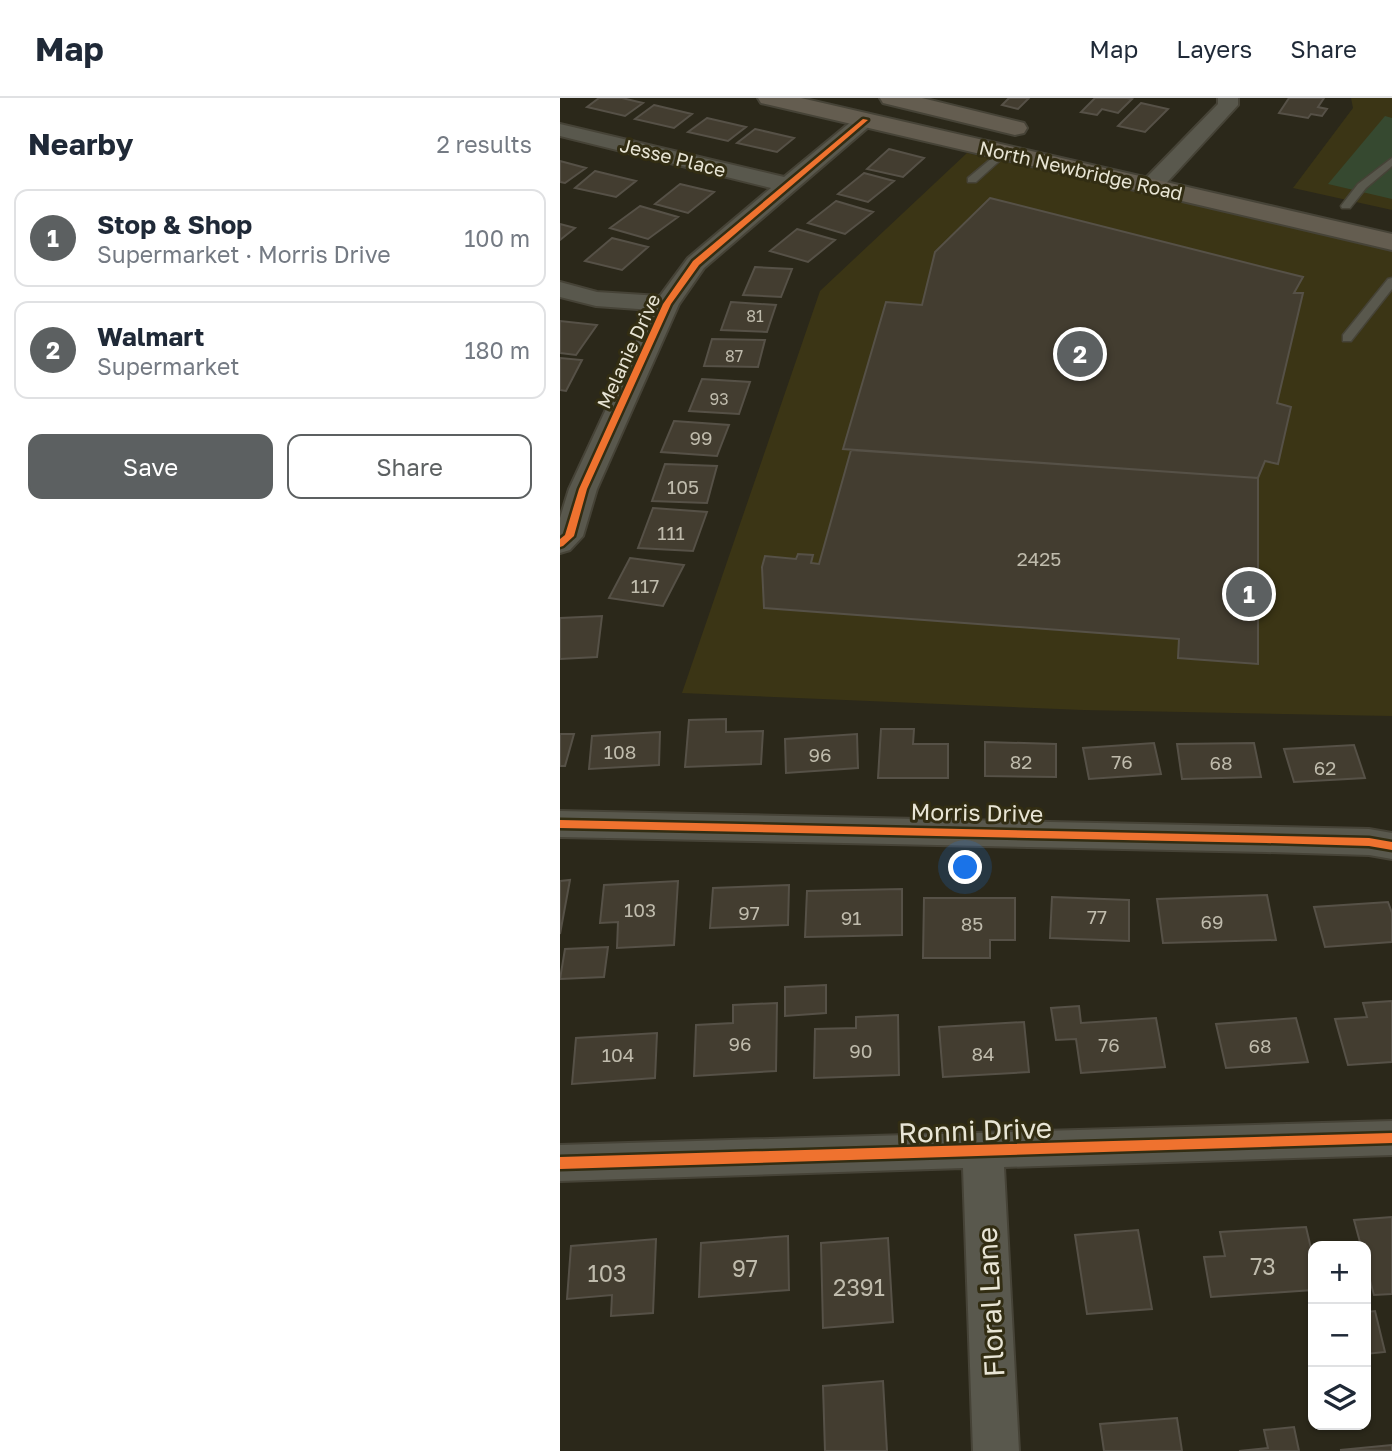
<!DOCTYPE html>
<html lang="en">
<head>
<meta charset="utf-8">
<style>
	:root { --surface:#fff; --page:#f6f6f7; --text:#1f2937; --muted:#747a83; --line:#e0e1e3; --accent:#5c6061 }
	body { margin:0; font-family:"Golos Text",sans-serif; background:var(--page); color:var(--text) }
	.controls { position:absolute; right:21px; bottom:21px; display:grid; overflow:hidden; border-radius:14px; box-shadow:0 2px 5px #0004 }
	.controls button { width:63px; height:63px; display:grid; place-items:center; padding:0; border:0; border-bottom:2px solid var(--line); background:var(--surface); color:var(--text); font:35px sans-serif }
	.you { position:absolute; left:406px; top:770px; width:24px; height:24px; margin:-18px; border:5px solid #fff; border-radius:50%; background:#1a73e8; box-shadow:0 0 0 10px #1a73e833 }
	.badge { display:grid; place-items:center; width:46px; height:46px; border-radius:50%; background:var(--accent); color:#fff; font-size:23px; font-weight:700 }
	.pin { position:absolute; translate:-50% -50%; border:4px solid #fff; box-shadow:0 2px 7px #0006 }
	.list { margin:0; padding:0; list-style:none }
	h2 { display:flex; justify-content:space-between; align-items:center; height:91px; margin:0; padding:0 28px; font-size:30px }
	h2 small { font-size:23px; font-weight:400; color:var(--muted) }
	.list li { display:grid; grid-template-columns:46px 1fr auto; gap:21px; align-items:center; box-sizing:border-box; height:98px; margin:0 14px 14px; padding:0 14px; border:2px solid var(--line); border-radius:14px }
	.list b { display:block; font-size:26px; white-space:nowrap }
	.list p { margin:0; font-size:23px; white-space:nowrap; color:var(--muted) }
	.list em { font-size:23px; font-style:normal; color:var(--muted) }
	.actions { display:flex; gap:14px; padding:21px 28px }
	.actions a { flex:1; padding:16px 0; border:2px solid var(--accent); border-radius:14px; text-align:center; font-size:24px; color:var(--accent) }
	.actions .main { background:var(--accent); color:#fff }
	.icon { flex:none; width:38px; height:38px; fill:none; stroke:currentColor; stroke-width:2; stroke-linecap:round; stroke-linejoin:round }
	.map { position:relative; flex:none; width:832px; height:1353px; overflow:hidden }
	header { display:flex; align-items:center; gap:42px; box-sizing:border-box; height:98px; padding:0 35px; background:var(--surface); border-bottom:2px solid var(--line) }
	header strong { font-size:33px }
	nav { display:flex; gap:38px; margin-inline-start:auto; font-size:24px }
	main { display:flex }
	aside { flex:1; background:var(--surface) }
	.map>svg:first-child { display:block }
	.built { fill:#3b3515 }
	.green { fill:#364930 }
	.building { fill:#433d30; stroke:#565147; stroke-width:2 }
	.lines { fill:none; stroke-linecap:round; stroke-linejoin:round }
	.lane-casing { stroke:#464337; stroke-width:3 }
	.street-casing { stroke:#464337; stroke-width:4 }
	.primary-casing { stroke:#464337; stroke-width:4 }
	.lane { fill:#59584d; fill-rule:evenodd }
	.street { fill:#59584d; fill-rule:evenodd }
	.primary { fill:#645d50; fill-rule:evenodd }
	.cycleway-casing { stroke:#322d13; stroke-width:5 }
	.cycleway { fill:#ef722f; fill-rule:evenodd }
	.labels { text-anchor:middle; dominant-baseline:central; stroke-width:6; stroke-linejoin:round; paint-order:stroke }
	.far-number-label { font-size:16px; fill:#bfbbac }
	.far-street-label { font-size:19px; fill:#e8e5d5; stroke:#322d13 }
	.number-label { font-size:19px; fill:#bfbbac }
	.street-label { font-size:23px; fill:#e8e5d5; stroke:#322d13 }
	.near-number-label { font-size:23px; fill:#bfbbac }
	.near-street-label { font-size:28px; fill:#e8e5d5; stroke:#322d13 }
</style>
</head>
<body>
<header>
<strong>Map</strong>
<nav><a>Map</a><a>Layers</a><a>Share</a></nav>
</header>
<main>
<aside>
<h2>Nearby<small>2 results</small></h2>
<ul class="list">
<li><span class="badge">1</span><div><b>Stop &amp; Shop</b><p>Supermarket · Morris Drive</p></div><em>100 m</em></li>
<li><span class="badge">2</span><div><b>Walmart</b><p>Supermarket</p></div><em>180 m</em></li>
</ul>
<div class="actions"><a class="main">Save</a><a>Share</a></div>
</aside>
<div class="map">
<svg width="832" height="1353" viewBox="0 0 832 1353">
	<rect width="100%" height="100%" fill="#2b281a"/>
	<path class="built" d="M 791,0 L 832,0 L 832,112 L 733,90 L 793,10 Z
		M 407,55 L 832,152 L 832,618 L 523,612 L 122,595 L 260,193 Z"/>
	<path class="green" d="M 825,18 L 832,20 L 832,101 L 768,86 Z"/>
	<path class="building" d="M 39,0 L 62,0 L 83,5 L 65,18 L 27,9 Z
		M 449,0 L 469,0 L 458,11 L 442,7 Z
		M 535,0 L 567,0 L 572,1 L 558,15 L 542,11 L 537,17 L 521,14 Z
		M 729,0 L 764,0 L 758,9 L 767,11 L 762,18 L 751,16 L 748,20 L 719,15 Z
		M 581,5 L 608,11 L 585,34 L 558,28 Z
		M 94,7 L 132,16 L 114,30 L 75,21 Z
		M 147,20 L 186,29 L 168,43 L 128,34 Z
		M 195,31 L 234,40 L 217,54 L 177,45 Z
		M 329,51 L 364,60 L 343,79 L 307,71 Z
		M 0,63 L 26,70 L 5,85 L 0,84 Z
		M 35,73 L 76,83 L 56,99 L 15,90 Z
		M 304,75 L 334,83 L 308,104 L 278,96 Z
		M 120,86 L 154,94 L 128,115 L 95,106 Z
		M 430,100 L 743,179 L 734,195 L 743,195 L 717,305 L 731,309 L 718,366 L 705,363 L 698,380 L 283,351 L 326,204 L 362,207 L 375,154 Z
		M 276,103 L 313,114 L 285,136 L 248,125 Z
		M 80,108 L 118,119 L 88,141 L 50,130 Z
		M 0,126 L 15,130 L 0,142 Z
		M 237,131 L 275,142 L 248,164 L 210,153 Z
		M 52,140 L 88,149 L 62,172 L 25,163 Z
		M 195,169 L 232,171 L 221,199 L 183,197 Z
		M 171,204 L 216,207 L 207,234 L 161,232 Z
		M 0,223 L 37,227 L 16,257 L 0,255 Z
		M 152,241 L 205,242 L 198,269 L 144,268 Z
		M 0,260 L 22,262 L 6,293 L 0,292 Z
		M 142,281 L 190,284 L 179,316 L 129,313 Z
		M 114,323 L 169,327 L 157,358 L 101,354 Z
		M 291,352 L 698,380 L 698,566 L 618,560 L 619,541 L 204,510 L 202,469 L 205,458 L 236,461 L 238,456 L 253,457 L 251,465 L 259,466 Z
		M 105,366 L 157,368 L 147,405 L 92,403 Z
		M 93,410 L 147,414 L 133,453 L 78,450 Z
		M 70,460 L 124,467 L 103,508 L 49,500 Z
		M 42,518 L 37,559 L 0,561 L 0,520 Z
		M 166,621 L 166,634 L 203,633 L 201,666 L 125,669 L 129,622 Z
		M 321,631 L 354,631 L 353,646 L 388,646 L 388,680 L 318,680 Z
		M 100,634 L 99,667 L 29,671 L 32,638 Z
		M 0,636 L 14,636 L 5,668 L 0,668 Z
		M 297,636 L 298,670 L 226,675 L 225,641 Z
		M 425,644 L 496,646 L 496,679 L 425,678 Z
		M 594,645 L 601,676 L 529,681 L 523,650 Z
		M 694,645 L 701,679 L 622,681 L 617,646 Z
		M 794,647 L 805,680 L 734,684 L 724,651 Z
		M 10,782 L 0,836 L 0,783 Z
		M 118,783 L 114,847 L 57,850 L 58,824 L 40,825 L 44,787 Z
		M 229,787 L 228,827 L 150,830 L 153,790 Z
		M 342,791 L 342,837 L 245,839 L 247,793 Z
		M 707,797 L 716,842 L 603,845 L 597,801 Z
		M 492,799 L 569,802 L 569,843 L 490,840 Z
		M 364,800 L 455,800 L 455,842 L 430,842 L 430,860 L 363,860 Z
		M 828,804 L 832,815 L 832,844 L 765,849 L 754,809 Z
		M 48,849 L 44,879 L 0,881 L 5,851 Z
		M 266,887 L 266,915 L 225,918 L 225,889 Z
		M 832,903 L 832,964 L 788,967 L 775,921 L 807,919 L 803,905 Z
		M 217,905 L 216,973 L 134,978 L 136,927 L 173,925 L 173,907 Z
		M 519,908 L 521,925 L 596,920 L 605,969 L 521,975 L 516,941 L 496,942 L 491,910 Z
		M 338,917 L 339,977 L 254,980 L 255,931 L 296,930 L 296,919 Z
		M 736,920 L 748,964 L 666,970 L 656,926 Z
		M 464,924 L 469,974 L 383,979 L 379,929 Z
		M 97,935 L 95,980 L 12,986 L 16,940 Z
		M 832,1119 L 832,1196 L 814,1197 L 806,1168 L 806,1148 L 801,1148 L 794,1122 Z
		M 746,1129 L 753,1159 L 753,1192 L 651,1199 L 644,1159 L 665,1158 L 660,1134 Z
		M 578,1132 L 592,1211 L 527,1216 L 515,1137 Z
		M 228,1138 L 229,1192 L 139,1199 L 141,1145 Z
		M 328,1140 L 333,1224 L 263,1230 L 261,1145 Z
		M 96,1141 L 93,1215 L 51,1218 L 52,1197 L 7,1201 L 11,1148 Z
		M 815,1213 L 825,1254 L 806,1256 L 806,1214 Z
		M 323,1283 L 327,1353 L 265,1353 L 263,1288 Z
		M 617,1320 L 622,1353 L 544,1353 L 540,1326 Z
		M 734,1329 L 739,1353 L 679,1353 L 708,1350 L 704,1332 Z
		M 832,1347 L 832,1353 L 780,1352 Z"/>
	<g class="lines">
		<g class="lane-casing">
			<path id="lane" d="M 443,51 L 448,54 L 447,56 L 416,84 L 408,84 L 408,80 Z
				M 832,60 L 832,68 L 806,90 L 790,110 L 782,110 L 781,108 L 798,86 Z
				M 832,180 L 832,191 L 791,243 L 783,243 L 783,237 L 828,181 Z"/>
		</g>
		<g class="street-casing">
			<path id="street" d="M 658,0 L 678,0 L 678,7 L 599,93 L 583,93 L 580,88 L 583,83 L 658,6 Z
				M 305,16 L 312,18 L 316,22 L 312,26 L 144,170 L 119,206 L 37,391 L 23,438 L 10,452 L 0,455 L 0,420 L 9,391 L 92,212 L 36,208 L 0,199 L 0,184 L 37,194 L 100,198 L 128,160 L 211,90 L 0,38 L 0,26 L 224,79 L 298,18 Z
				M 0,713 L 809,731 L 832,735 L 832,761 L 809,757 L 706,754 L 0,739 Z
				M 832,1023 L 832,1057 L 444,1069 L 459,1353 L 413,1353 L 403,1070 L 0,1083 L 0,1047 Z"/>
		</g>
		<g class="primary-casing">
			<path id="primary" d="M 198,0 L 241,0 L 832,136 L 832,152 L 210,7 L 201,5 Z
				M 320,0 L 362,0 L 464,25 L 467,30 L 464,35 L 455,37 L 323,5 Z"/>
		</g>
		<use href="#lane" class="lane"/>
		<use href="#street" class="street"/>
		<use href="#primary" class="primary"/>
		<g class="cycleway-casing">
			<path id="cycleway" d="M 303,21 L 308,22 L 139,167 L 111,206 L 27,391 L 14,438 L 3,448 L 0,449 L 0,441 L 5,437 L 19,391 L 103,206 L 133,163 Z
				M 0,722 L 809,740 L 832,744 L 832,752 L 809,748 L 706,745 L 0,730 Z
				M 832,1035 L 832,1045 L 0,1071 L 0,1059 Z"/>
		</g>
		<use href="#cycleway" class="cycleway"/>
	</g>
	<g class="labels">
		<g class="far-number-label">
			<text x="195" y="218">81</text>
			<text x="174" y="258">87</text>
			<text x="159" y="301">93</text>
		</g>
		<g class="far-street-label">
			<text transform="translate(113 59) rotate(14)">Jesse Place</text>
			<text transform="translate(521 72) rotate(13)">North Newbridge Road</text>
			<text transform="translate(68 253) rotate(-65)">Melanie Drive</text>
		</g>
		<g class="number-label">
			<text x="141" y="339">99</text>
			<text x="123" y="388">105</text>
			<text x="111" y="434">111</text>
			<text x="479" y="460">2425</text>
			<text x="85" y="487">117</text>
			<text x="60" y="653">108</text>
			<text x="260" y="656">96</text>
			<text x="461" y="663">82</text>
			<text x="562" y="663">76</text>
			<text x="661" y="664">68</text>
			<text x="765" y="669">62</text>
			<text x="80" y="811">103</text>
			<text x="189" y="814">97</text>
			<text x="537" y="818">77</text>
			<text x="291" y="819">91</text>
			<text x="652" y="823">69</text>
			<text x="412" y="825">85</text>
			<text x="180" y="945">96</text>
			<text x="549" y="946">76</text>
			<text x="700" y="947">68</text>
			<text x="301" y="952">90</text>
			<text x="423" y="955">84</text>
			<text x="58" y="956">104</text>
		</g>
		<g class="street-label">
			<text transform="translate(417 714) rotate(1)">Morris Drive</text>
		</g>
		<g class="near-number-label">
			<text x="703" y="1168">73</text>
			<text x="185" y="1170">97</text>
			<text x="47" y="1175">103</text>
			<text x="299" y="1189">2391</text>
		</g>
		<g class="near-street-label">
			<text transform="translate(415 1032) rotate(-2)">Ronni Drive</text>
			<text transform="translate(430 1204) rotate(-93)">Floral Lane</text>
		</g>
	</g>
</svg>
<div class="controls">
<button>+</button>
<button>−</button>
<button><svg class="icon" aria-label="layers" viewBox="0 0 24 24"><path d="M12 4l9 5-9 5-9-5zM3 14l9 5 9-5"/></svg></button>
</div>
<div class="you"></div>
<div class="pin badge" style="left:689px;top:496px">1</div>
<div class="pin badge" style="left:520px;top:256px">2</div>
</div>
</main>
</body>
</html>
